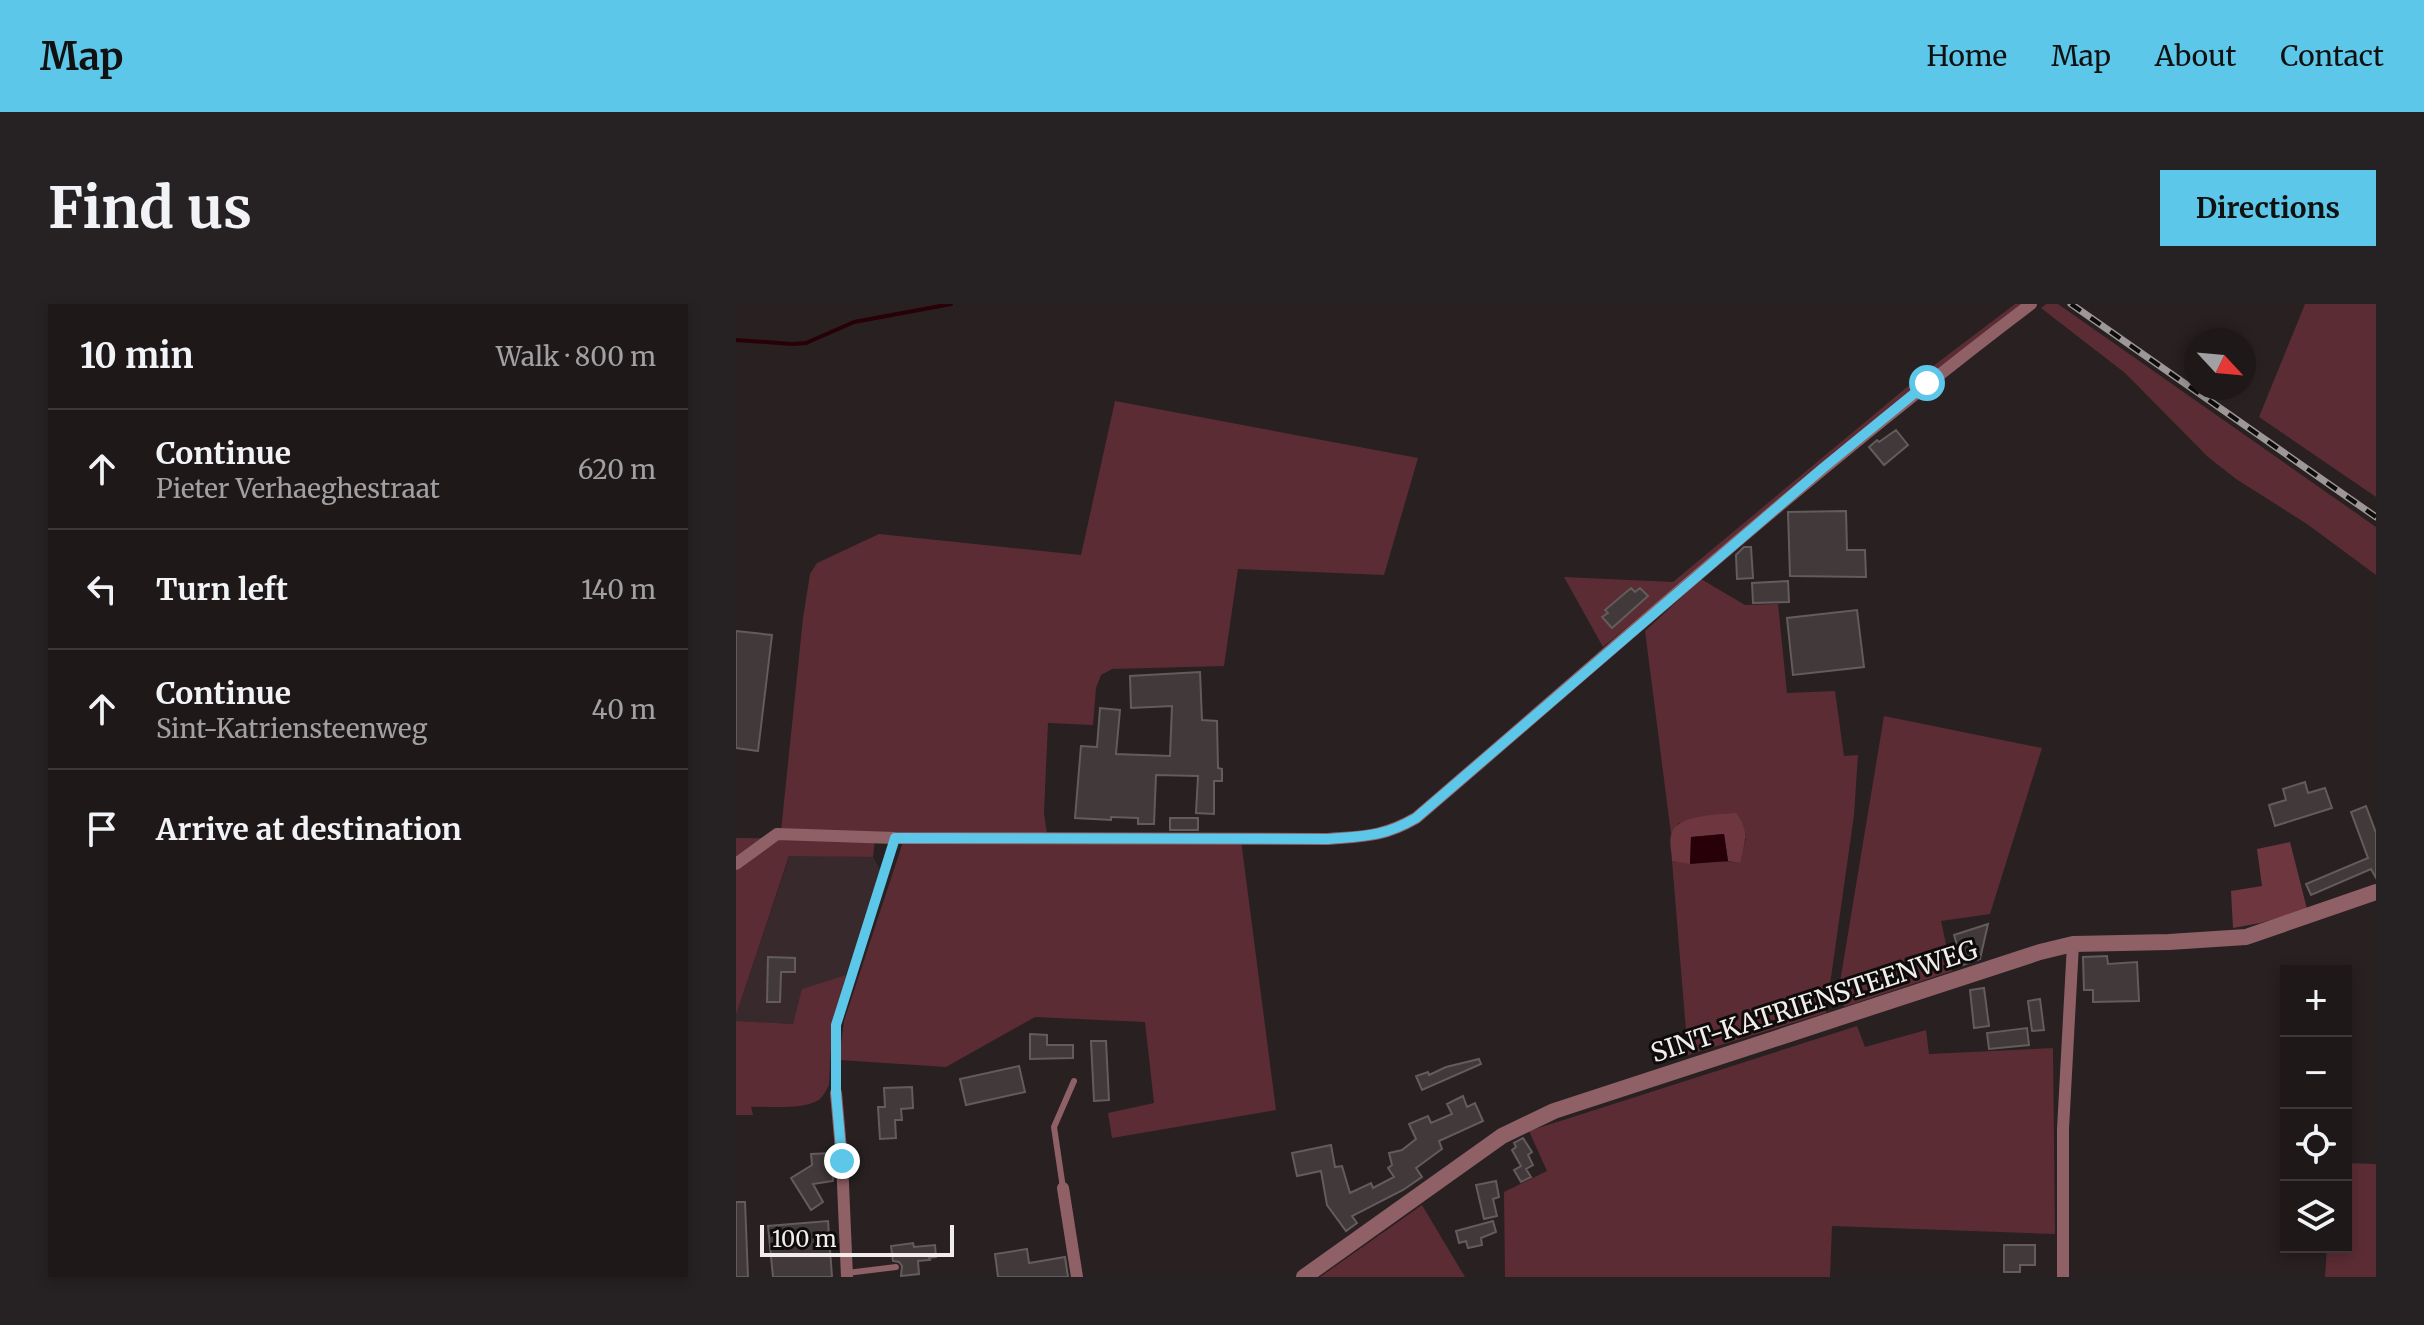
<!DOCTYPE html>
<html lang="en">
<head>
<meta charset="utf-8">
<style>
	:root { --surface:#1e1819; --page:#262122; --text:#f1f3f6; --muted:#a1a0a2; --line:#3c3738; --accent:#5cc7e8 }
	body { margin:0; font-family:Merriweather,serif; background:var(--page); color:var(--text) }
	.controls { position:absolute; right:24px; bottom:24px; display:grid; overflow:hidden; border-radius:0px; box-shadow:0 4px 12px #0003 }
	.controls button { width:72px; height:72px; display:grid; place-items:center; padding:0; border:0; border-bottom:2px solid var(--line); background:var(--surface); color:var(--text); font:40px sans-serif }
	.compass { position:absolute; left:1448px; top:24px; width:72px; height:72px; border-radius:50%; background:var(--surface); box-shadow:0 4px 12px #0003; rotate:116deg }
	.scale { position:absolute; left:24px; bottom:20px; width:194px; box-sizing:border-box; padding-left:8px; border:4px solid #f2eded; border-top:0; font-size:22px; line-height:28px; white-space:nowrap; color:#f2eded; -webkit-text-stroke:6px #0e0b0b; paint-order:stroke }
	.stop { position:absolute; width:24px; height:24px; margin:-18px; border:6px solid #5cc7e8; border-radius:50%; background:#fff }
	.stop.end { background:#5cc7e8; border-color:#fff; box-shadow:0 2px 8px #0008 }
	.list { margin:0; padding:0; list-style:none }
	h2 { display:flex; justify-content:space-between; align-items:center; height:104px; margin:0; padding:0 32px; font-size:34px }
	h2 small { font-size:26px; font-weight:400; color:var(--muted) }
	.list li { display:grid; grid-template-columns:52px 1fr auto; gap:24px; align-items:center; box-sizing:border-box; height:120px; padding:0 32px; border-top:2px solid var(--line) }
	.list b { display:block; font-size:30px; white-space:nowrap }
	.list p { margin:0; font-size:26px; white-space:nowrap; color:var(--muted) }
	.list em { font-size:26px; font-style:normal; color:var(--muted) }
	.icon { flex:none; width:44px; height:44px; fill:none; stroke:currentColor; stroke-width:2; stroke-linecap:round; stroke-linejoin:round }
	.map { position:relative; flex:none; width:1640px; height:973px; overflow:hidden; border-radius:0px }
	header { display:flex; align-items:center; gap:48px; box-sizing:border-box; height:112px; padding:0 40px; background:var(--accent); color:#111 }
	header strong { font-size:38px }
	nav { display:flex; gap:44px; margin-inline-start:auto; font-size:28px }
	.intro { display:flex; align-items:center; justify-content:space-between; box-sizing:border-box; height:192px; padding:0 48px }
	h1 { margin:0; font-size:56px }
	.button { padding:20px 36px; border-radius:0px; background:var(--accent); color:#111; font-size:28px; font-weight:700 }
	main { display:flex; gap:48px; padding:0 48px }
	aside { flex:1; background:var(--surface); border-radius:0px; box-shadow:0 4px 12px #0003 }
	.map>svg:first-child { display:block }
	.built { fill:#382a2c }
	.green { fill:#5b2c34 }
	.forest { fill:#6e3740 }
	.water { fill:#280007 }
	.lines { fill:none; stroke-linecap:round; stroke-linejoin:round }
	.stream { stroke:#280007; stroke-width:4 }
	.building { fill:#41393a; stroke:#645b5c; stroke-width:2 }
	.path { stroke:#979191; stroke-width:2; stroke-dasharray:2 6; stroke-linecap:butt }
	.service { stroke:#8f6066; stroke-width:6 }
	.minor { stroke:#8f6066; stroke-width:12 }
	.tertiary { stroke:#8f6066; stroke-width:16 }
	.rail-casing { stroke:#9d9797; stroke-width:7 }
	.rail { stroke:#0e0b0b; stroke-width:4; stroke-dasharray:12; stroke-linecap:butt }
	.route { stroke:#5cc7e8; stroke-width:10 }
	.labels { text-anchor:middle; dominant-baseline:central; stroke-width:6; stroke-linejoin:round; paint-order:stroke }
	.street-label { font-size:26px; fill:#f2eded; stroke:#0e0b0b }
</style>
</head>
<body>
<header>
<strong>Map</strong>
<nav><a>Home</a><a>Map</a><a>About</a><a>Contact</a></nav>
</header>
<div class="intro"><h1>Find us</h1><a class="button">Directions</a></div>
<main>
<aside>
<h2>10 min<small>Walk · 800 m</small></h2>
<ul class="list">
<li><svg class="icon" aria-label="ahead" viewBox="0 0 24 24"><path d="M12 20V5M6 11l6-6 6 6"/></svg><div><b>Continue</b><p>Pieter Verhaeghestraat</p></div><em>620 m</em></li>
<li><svg class="icon" aria-label="left" viewBox="0 0 24 24"><path d="M17 20v-9H6M10 6l-5 5 5 5"/></svg><div><b>Turn left</b></div><em>140 m</em></li>
<li><svg class="icon" aria-label="ahead" viewBox="0 0 24 24"><path d="M12 20V5M6 11l6-6 6 6"/></svg><div><b>Continue</b><p>Sint-Katriensteenweg</p></div><em>40 m</em></li>
<li><svg class="icon" aria-label="arrive" viewBox="0 0 24 24"><path d="M6 21V4h12l-3 4 3 4H6"/></svg><div><b>Arrive at destination</b></div></li>
</ul>
</aside>
<div class="map">
<svg width="1640" height="973" viewBox="0 0 1640 973">
	<rect width="100%" height="100%" fill="#282021"/>
	<path class="built" d="M 54,551 L 137,553 L 145,567 L 110,671 L 67,685 L 57,720 L 0,717 L 0,711 Z"/>
	<path class="green" d="M 1279,0 L 1288,0 L 867,343 L 828,273 L 937,278 L 1188,69 Z
		M 1310,0 L 1322,0 L 1640,223 L 1640,271 L 1571,220 L 1500,175 L 1472,153 L 1389,69 L 1305,4 Z
		M 1569,0 L 1640,0 L 1640,193 L 1523,113 Z
		M 379,97 L 682,154 L 648,271 L 502,265 L 488,362 L 376,365 L 365,371 L 360,384 L 357,421 L 312,419 L 308,509 L 311,530 L 45,527 L 67,314 L 74,270 L 81,259 L 143,230 L 345,251 Z
		M 965,275 L 1009,301 L 1042,300 L 1051,389 L 1099,387 L 1108,452 L 1122,451 L 1118,511 L 1090,709 L 952,751 L 936,557 C 959,561 981,555 1003,559 L 1010,535 L 943,519 L 935,530 L 909,327 Z
		M 1148,412 L 1306,444 L 1254,610 L 1205,617 L 1216,667 L 1108,703 L 1102,690 Z
		M 0,534 L 139,535 L 137,553 L 53,552 L 0,711 Z
		M 505,536 L 540,806 L 376,834 L 372,809 L 418,799 L 409,718 L 299,713 L 210,763 L 103,756 L 108,717 L 167,538 Z
		M 110,671 L 96,719 L 93,781 C 90,786 87,794 81,797 C 63,806 35,802 15,803 L 17,811 L 0,811 L 0,717 L 57,720 L 66,685 Z
		M 1121,722 L 1129,743 L 1190,726 L 1193,750 L 1317,744 L 1319,930 L 1096,922 L 1094,973 L 769,973 L 768,888 L 811,867 L 793,827 Z
		M 1610,859 L 1640,860 L 1640,973 L 1589,973 L 1591,943 L 1610,943 Z
		M 686,901 L 729,973 L 584,973 Z"/>
	<path class="forest" d="M 1000,509 C 1014,528 1009,537 1004,559 L 992,557 L 988,530 L 955,533 L 954,560 L 936,557 C 936,550 933,538 935,531 C 940,510 982,511 1000,509 Z
		M 1554,538 L 1571,605 L 1524,619 L 1497,624 L 1495,587 L 1526,582 L 1521,545 Z"/>
	<path class="water" d="M 988,530 L 992,557 L 954,560 L 955,533 Z"/>
	<g class="lines">
		<path class="stream" d="M 0,36 L 56,40 L 70,39 L 118,18 L 215,0"/>
	</g>
	<path class="building" d="M 1160,126 L 1172,141 L 1148,161 L 1133,143 L 1141,136 L 1143,138 Z
		M 1110,207 L 1111,246 L 1129,246 L 1130,273 L 1054,272 L 1052,208 Z
		M 1008,243 L 1015,243 L 1017,274 L 1001,275 L 1000,251 Z
		M 1052,277 L 1053,298 L 1017,299 L 1016,279 Z
		M 895,284 L 899,288 L 904,284 L 912,292 L 876,324 L 866,313 L 872,309 L 869,306 Z
		M 1121,306 L 1128,363 L 1057,371 L 1051,314 Z
		M 0,327 L 36,331 L 22,447 L 0,444 Z
		M 464,368 L 466,416 L 481,417 L 482,464 L 486,465 L 486,477 L 478,477 L 478,510 L 460,509 L 462,472 L 420,471 L 418,520 L 402,520 L 402,514 L 375,513 L 375,516 L 339,514 L 345,442 L 361,443 L 364,404 L 384,406 L 380,450 L 434,452 L 436,402 L 395,404 L 394,372 Z
		M 1569,478 L 1572,489 L 1589,484 L 1596,504 L 1539,522 L 1533,501 L 1550,496 L 1547,485 Z
		M 1630,502 L 1640,529 L 1640,574 L 1635,565 L 1575,591 L 1570,580 L 1632,554 L 1615,508 Z
		M 434,514 L 462,514 L 462,526 L 434,526 Z
		M 1252,620 L 1244,655 L 1227,661 L 1218,631 Z
		M 1371,652 L 1372,660 L 1401,658 L 1403,697 L 1357,698 L 1357,686 L 1348,686 L 1347,653 Z
		M 32,653 L 59,654 L 59,668 L 45,668 L 44,698 L 31,698 Z
		M 1248,684 L 1253,722 L 1238,724 L 1234,686 Z
		M 1304,695 L 1308,726 L 1296,727 L 1292,697 Z
		M 1291,724 L 1293,741 L 1253,745 L 1251,729 Z
		M 294,730 L 311,731 L 311,741 L 337,741 L 337,754 L 294,755 Z
		M 355,737 L 370,737 L 373,796 L 358,797 Z
		M 743,755 L 745,760 L 686,786 L 680,772 L 692,768 L 693,771 L 710,763 Z
		M 283,762 L 289,788 L 230,801 L 224,775 Z
		M 176,783 L 177,804 L 165,805 L 166,816 L 159,816 L 160,834 L 144,835 L 142,803 L 149,803 L 148,784 Z
		M 727,792 L 731,803 L 739,799 L 747,817 L 703,837 L 706,845 L 680,864 L 686,873 L 667,886 L 616,912 L 621,919 L 610,927 L 591,901 L 585,867 L 561,872 L 556,849 L 595,841 L 599,863 L 606,862 L 614,889 L 635,879 L 637,884 L 658,873 L 652,864 L 656,861 L 653,849 L 666,846 L 680,835 L 673,820 L 692,812 L 695,819 L 716,810 L 711,800 Z
		M 787,834 L 796,848 L 792,851 L 797,861 L 790,865 L 795,873 L 785,878 L 778,866 L 785,862 L 776,846 L 780,843 L 778,839 Z
		M 96,849 L 97,877 L 77,880 L 87,898 L 75,906 L 55,874 L 76,861 L 75,850 Z
		M 760,877 L 763,893 L 757,895 L 761,912 L 748,915 L 740,881 Z
		M 0,898 L 9,898 L 12,973 L 0,973 Z
		M 92,917 L 96,973 L 37,973 L 32,922 Z
		M 757,917 L 760,928 L 745,934 L 746,941 L 732,944 L 730,937 L 723,939 L 720,927 Z
		M 177,939 L 178,943 L 199,941 L 200,953 L 193,954 L 194,956 L 182,957 L 183,970 L 165,972 L 166,962 L 163,958 L 157,957 L 155,942 Z
		M 1268,941 L 1299,941 L 1299,961 L 1284,961 L 1284,968 L 1268,968 Z
		M 291,945 L 293,959 L 329,953 L 332,973 L 262,973 L 259,950 Z"/>
	<g class="lines">
		<path class="path" d="M 100,776 L 100,721 L 155,547"/>
		<path class="service" d="M 327,884 L 318,823 L 338,777
			M 111,969 L 160,963"/>
		<path class="minor" d="M 0,560 L 41,530 L 159,534 L 592,535 C 629,532 647,533 680,514 C 883,340 1082,161 1295,0
			M 100,789 L 106,857 L 111,973
			M 327,884 L 341,973
			M 1327,973 L 1327,825 L 1337,640"/>
		<path class="tertiary" d="M 568,973 L 766,832 L 818,807 L 1304,648 L 1337,640 L 1433,638 L 1510,633 L 1640,588"/>
		<g class="rail-casing">
			<path id="rail" d="M 1335,0 L 1640,213"/>
		</g>
		<use href="#rail" class="rail"/>
	</g>
	<g class="lines">
		<path class="route" d="M 106,857 L 100,789 L 100,721 L 159,534 L 592,535 C 629,532 647,533 680,514 L 1087,164 L 1191,79"/>
	</g>
	<g class="labels">
		<g class="street-label">
			<text transform="translate(1078 697) rotate(-18)">SINT-KATRIENSTEENWEG</text>
		</g>
	</g>
</svg>
<div class="controls">
<button>+</button>
<button>−</button>
<button><svg class="icon" aria-label="locate" viewBox="0 0 24 24"><circle cx="12" cy="12" r="6"/><path d="M12 2v4M12 18v4M2 12h4M18 12h4"/></svg></button>
<button><svg class="icon" aria-label="layers" viewBox="0 0 24 24"><path d="M12 4l9 5-9 5-9-5zM3 14l9 5 9-5"/></svg></button>
</div>
<svg class="compass" viewBox="-18 -18 36 36"><path d="M0-13l5 13h-10z" fill="#e53935"/><path d="M0 13l5-13h-10z" fill="#a1a0a2"/></svg>
<div class="scale">100 m</div>
<div class="stop" style="left:1191px;top:79px"></div>
<div class="stop end" style="left:106px;top:857px"></div>
</div>
</main>
</body>
</html>
